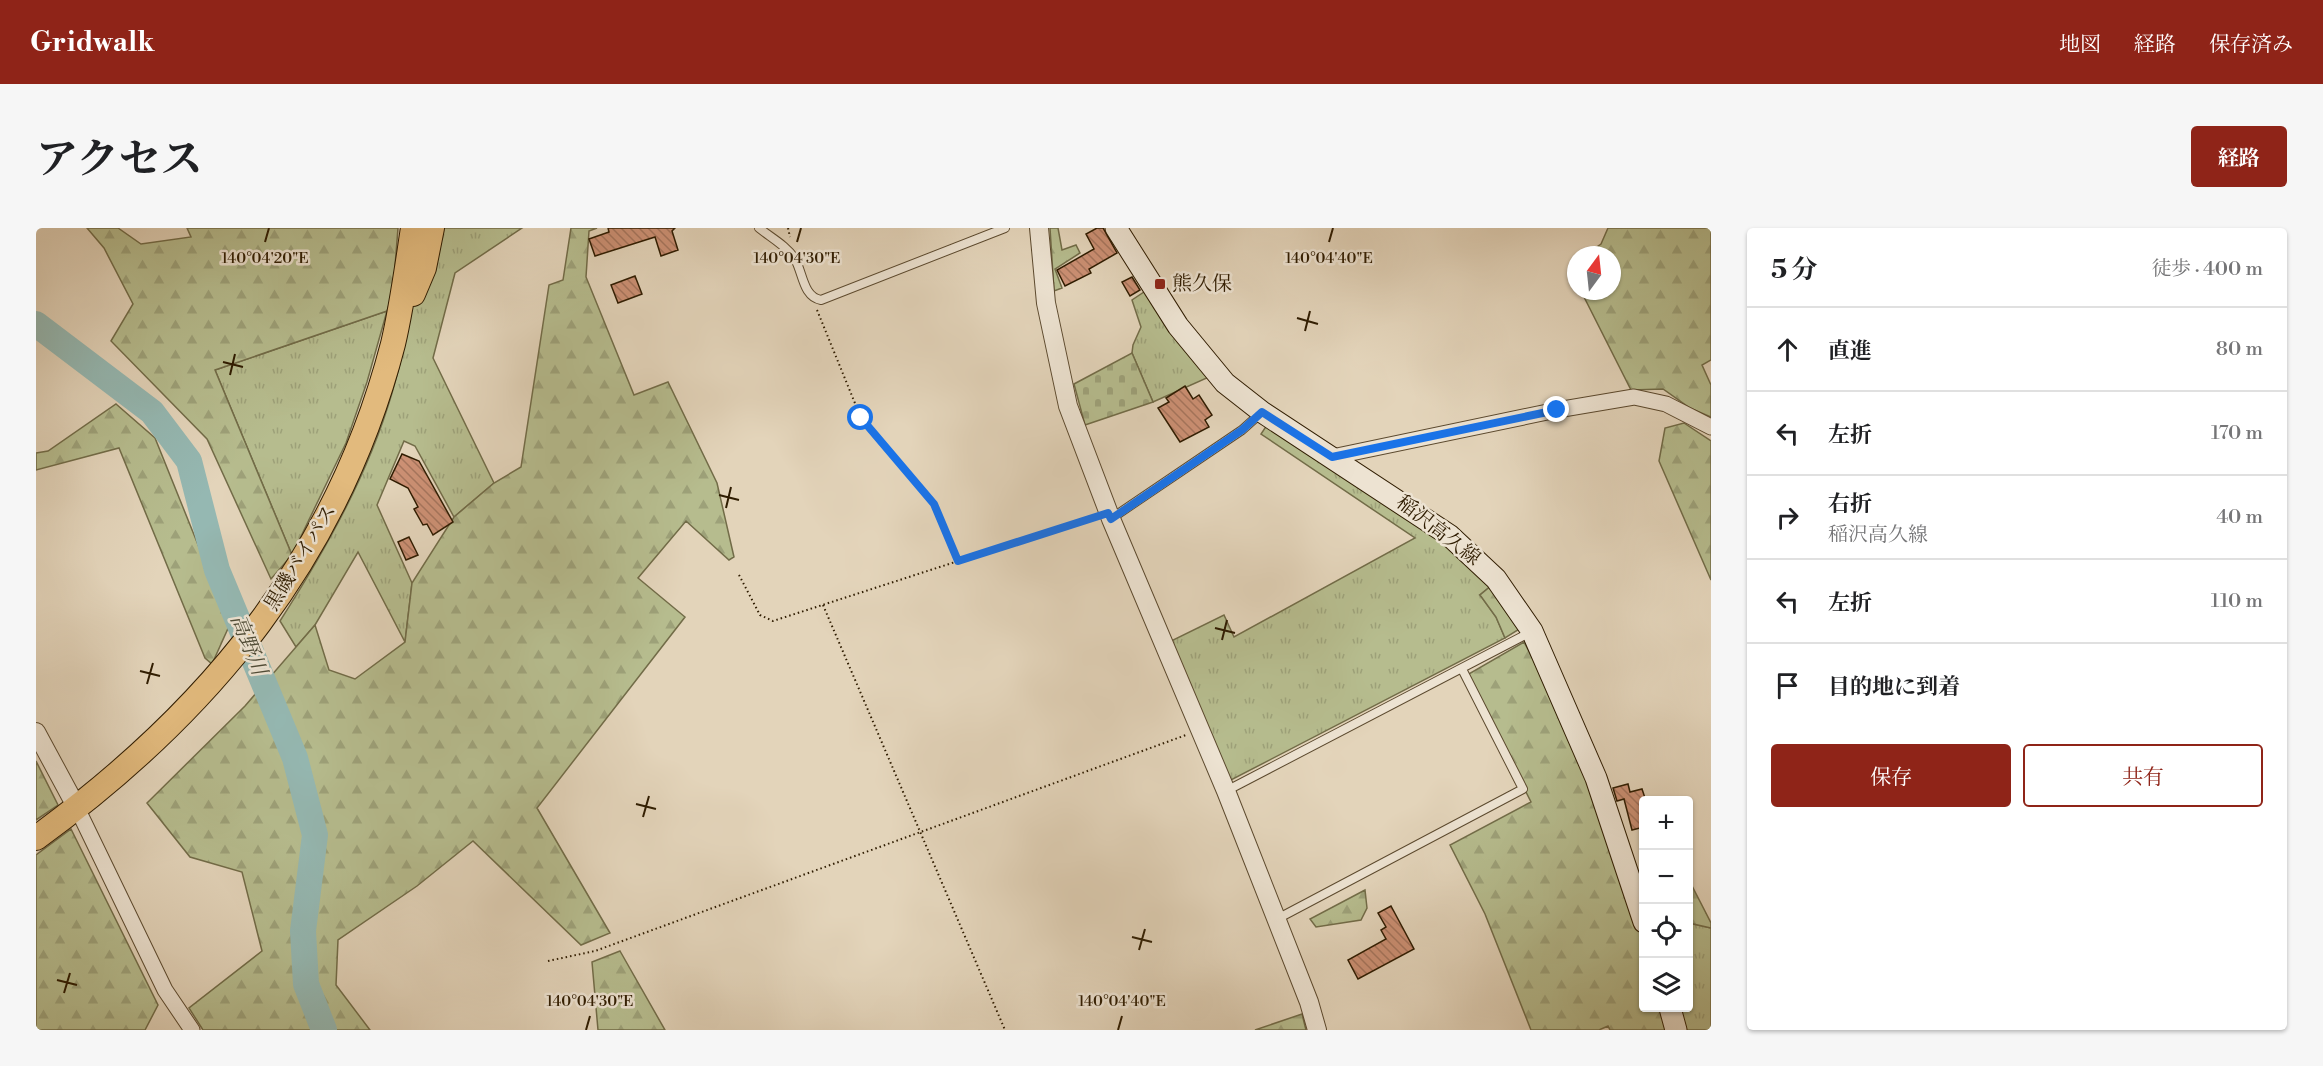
<!DOCTYPE html>
<html lang="ja">
<head>
<meta charset="utf-8">
<style>
	:root { --surface:#fff; --page:#f6f6f6; --text:#202124; --muted:#757577; --line:#e0e0e0; --accent:#8f2418 }
	body { margin:0; font-family:"Libre Bodoni","Noto Serif JP",serif; background:var(--page); color:var(--text) }
	.controls { position:absolute; right:18px; bottom:18px; display:grid; overflow:hidden; border-radius:6px; box-shadow:0 2px 4px #0004 }
	.controls button { width:54px; height:54px; display:grid; place-items:center; padding:0; border:0; border-bottom:2px solid var(--line); background:var(--surface); color:var(--text); font:30px sans-serif }
	.compass { position:absolute; left:1531px; top:18px; width:54px; height:54px; border-radius:50%; background:var(--surface); box-shadow:0 2px 4px #0004; rotate:15deg }
	.stop { position:absolute; width:18px; height:18px; margin:-14px; border:4px solid #1a73e8; border-radius:50%; background:#fff }
	.stop.end { background:#1a73e8; border-color:#fff; box-shadow:0 2px 6px #0008 }
	.list { margin:0; padding:0; list-style:none }
	h2 { display:flex; justify-content:space-between; align-items:center; height:78px; margin:0; padding:0 24px; font-size:26px }
	h2 small { font-size:20px; font-weight:400; color:var(--muted) }
	.list li { display:grid; grid-template-columns:39px 1fr auto; gap:18px; align-items:center; box-sizing:border-box; height:84px; padding:0 24px; border-top:2px solid var(--line) }
	.list b { display:block; font-size:22px; white-space:nowrap }
	.list p { margin:0; font-size:20px; white-space:nowrap; color:var(--muted) }
	.list em { font-size:20px; font-style:normal; color:var(--muted) }
	.actions { display:flex; gap:12px; padding:18px 24px }
	.actions a { flex:1; padding:14px 0; border:2px solid var(--accent); border-radius:6px; text-align:center; font-size:21px; color:var(--accent) }
	.actions .main { background:var(--accent); color:#fff }
	.icon { flex:none; width:33px; height:33px; fill:none; stroke:currentColor; stroke-width:2; stroke-linecap:round; stroke-linejoin:round }
	.map { position:relative; flex:none; width:1675px; height:802px; overflow:hidden; border-radius:6px }
	header { display:flex; align-items:center; gap:36px; box-sizing:border-box; height:84px; padding:0 30px; background:var(--accent); color:#fff }
	header strong { font-size:28px }
	nav { display:flex; gap:33px; margin-inline-start:auto; font-size:21px }
	.intro { display:flex; align-items:center; justify-content:space-between; box-sizing:border-box; height:144px; padding:0 36px }
	h1 { margin:0; font-size:42px }
	.button { padding:15px 27px; border-radius:6px; background:var(--accent); color:#fff; font-size:21px; font-weight:700 }
	main { display:flex; gap:36px; padding:0 36px }
	aside { flex:1; background:var(--surface); border-radius:6px; box-shadow:0 2px 4px #0004 }
	.map>svg:first-child { display:block }
	.grass { fill:url(#grass-tufts); stroke:#726c48; stroke-width:1.5 }
	.forest { fill:url(#forest-firs); stroke:#726c48; stroke-width:1.5 }
	.cemetery { fill:url(#cemetery-stones); stroke:#726c48; stroke-width:1.5 }
	.lines { fill:none; stroke-linecap:round; stroke-linejoin:round }
	.river { stroke:#95b8b2; stroke-width:26 }
	.building { fill:url(#building-back-hatch); stroke:#2f1c01; stroke-width:1.5 }
	.service-casing { stroke:#5c4a2f; stroke-width:10 }
	.minor-casing { stroke:#5c4a2f; stroke-width:17 }
	.tertiary-casing { stroke:#5c4a2f; stroke-width:20 }
	.secondary-casing { stroke:#2f1c01; stroke-width:23 }
	.trunk-casing { stroke:#2f1c01; stroke-width:26 }
	.path { stroke:#2f1c01; stroke-width:2; stroke-dasharray:1.5 3; stroke-linecap:butt }
	.service { stroke:#ede3d2; stroke-width:8 }
	.minor { stroke:#ede3d2; stroke-width:15 }
	.tertiary { stroke:#ede3d2; stroke-width:18 }
	.secondary { stroke:#ede3d2; stroke-width:21 }
	.trunk { stroke:#e2ba7d; stroke-width:24 }
	.route { stroke:#1a73e8; stroke-width:8 }
	.ticks { fill:none; stroke:#2f1c01; stroke-width:2 }
	.poi-dot { fill:#8f2418; stroke:#ede3d2; stroke-width:2 }
	.labels { text-anchor:middle; dominant-baseline:central; stroke-width:5; stroke-linejoin:round; paint-order:stroke }
	.poi-label { font-size:20px; fill:#2f1c01; stroke:#ede3d2; text-anchor:start }
	.street-label { font-size:20px; fill:#2f1c01; stroke:#ede3d2 }
	.water-label { font-size:21px; font-style:italic; fill:#4e4b36; stroke:#ede3d2 }
	.ticks-label { font-size:15px; text-anchor:middle; fill:#2f1c01; stroke:#ede3d2; stroke-width:5; stroke-linejoin:round; paint-order:stroke }
</style>
</head>
<body>
<header>
<strong>Gridwalk</strong>
<nav><a>地図</a><a>経路</a><a>保存済み</a></nav>
</header>
<div class="intro"><h1>アクセス</h1><a class="button">経路</a></div>
<main>
<div class="map">
<svg width="1675" height="802" viewBox="0 0 1675 802">
	<defs>
		<pattern id="grass-tufts" width="24" height="20" patternUnits="userSpaceOnUse" patternTransform="scale(1.5)"><rect width="24" height="20" fill="#b6bc8e"/><path d="M3 7l-1-3M5 7V3M7 7l1-3M15 17l-1-3M17 17v-4M19 17l1-3" fill="none" stroke="#9da179"/></pattern>
		<pattern id="forest-firs" width="22" height="20" patternUnits="userSpaceOnUse" patternTransform="scale(1.5)"><rect width="22" height="20" fill="#b6bc8e"/><path d="M5 1l3.5 6h-7zM16 11l3.5 6h-7z" fill="#9da179"/></pattern>
		<pattern id="cemetery-stones" width="16" height="16" patternUnits="userSpaceOnUse" patternTransform="scale(1.5)"><rect width="16" height="16" fill="#b6bc8e"/><path d="M2 7V4a2 2 0 0 1 4 0v3zM10 15v-3a2 2 0 0 1 4 0v3z" fill="#9da179"/></pattern>
		<pattern id="building-back-hatch" width="6" height="6" patternUnits="userSpaceOnUse" patternTransform="scale(1.5)"><rect width="6" height="6" fill="#cc9074"/><path d="M-1 5l2 2M0 0l6 6M5-1l2 2" fill="none" stroke="#a6755d"/></pattern>
	</defs>
	<rect width="100%" height="100%" fill="#e3d4ba"/>
	<filter id="stains"><feTurbulence type="fractalNoise" baseFrequency=".00333" numOctaves="4"/><feColorMatrix values="0 0 0 0 .2 0 0 0 0 .09 0 0 0 0 .02 0 0 0 .5 -.17"/></filter>
	<radialGradient id="worn" r=".72"><stop offset=".6" stop-color="#630" stop-opacity="0"/><stop offset="1" stop-color="#630" stop-opacity=".3"/></radialGradient>
	<path class="grass" d="M 389,0 L 486,0 L 419,45 L 397,130 L 458,255 L 418,289 L 379,218 L 368,213 L 341,277 L 376,355 L 369,414 L 322,324 L 279,397 L 260,419 L 244,393 C 290,321 332,247 356,165 C 372,111 380,55 389,0 Z
		M 1111,62 L 1173,149 L 1117,174 L 1096,125 L 1097,117 L 1105,99 L 1096,72 Z
		M 351,83 L 331,154 L 310,215 L 256,327 L 179,142 Z
		M 1231,197 L 1398,305 L 1456,357 L 1444,367 L 1460,389 L 1469,410 L 1193,553 L 1135,413 L 1188,387 L 1198,409 L 1379,310 L 1225,206 Z
		M 1653,695 L 1675,700 L 1675,802 L 1647,802 L 1641,780 L 1652,780 Z"/>
	<path class="forest" d="M 51,0 L 82,0 L 105,16 L 155,9 L 151,0 L 362,0 L 357,64 L 351,83 L 179,142 L 256,327 L 235,351 L 171,211 L 75,113 L 97,76 L 68,20 Z
		M 535,0 L 561,0 L 553,3 L 550,49 L 598,167 L 632,154 L 681,255 L 698,329 L 693,332 L 650,293 L 602,350 L 649,389 L 501,580 L 574,705 L 545,717 L 437,613 L 381,658 L 302,712 L 300,757 L 334,802 L 167,802 L 153,780 L 226,723 L 206,644 L 154,629 L 111,575 L 209,478 L 279,397 L 293,442 L 319,451 L 369,414 L 376,355 L 418,289 L 458,255 L 485,239 L 513,57 L 527,52 Z
		M 1014,0 L 1022,0 L 1026,22 L 1040,17 L 1044,25 L 1019,41 L 1026,60 L 1018,63 Z
		M 1572,0 L 1675,0 L 1675,132 L 1666,137 L 1675,157 L 1675,189 L 1654,180 L 1627,161 L 1595,162 L 1545,63 L 1576,63 L 1576,27 L 1549,27 L 1565,16 Z
		M 80,176 L 119,210 L 194,396 L 176,436 L 169,430 L 83,220 L 0,242 L 0,225 L 12,223 Z
		M 1648,195 L 1675,213 L 1675,352 L 1623,233 L 1629,200 Z
		M 1456,357 L 1485,400 L 1469,410 L 1460,389 L 1444,367 Z
		M 1488,414 L 1516,467 L 1549,542 L 1607,714 L 1608,780 L 1629,780 L 1636,802 L 1574,802 L 1572,798 L 1563,802 L 1495,802 L 1449,686 L 1414,617 L 1495,574 L 1431,447 Z
		M 0,533 L 22,577 L 0,592 Z
		M 35,601 L 122,777 L 109,802 L 0,802 L 0,627 Z
		M 1653,652 L 1675,695 L 1675,700 L 1653,695 Z
		M 1329,662 L 1331,680 L 1325,692 L 1280,699 L 1274,691 Z
		M 584,723 L 629,802 L 562,802 L 556,734 Z
		M 1266,786 L 1270,802 L 1219,802 Z"/>
	<path class="cemetery" d="M 1096,125 L 1117,174 L 1049,197 L 1038,156 Z"/>
	<g class="lines">
		<path class="river" d="M 0,96 L 116,184 L 153,233 L 181,342 L 259,530 L 279,607 L 267,703 L 270,756 L 288,802"/>
	</g>
	<path class="building" d="M 572,0 L 639,0 L 636,3 L 642,22 L 625,28 L 619,9 L 559,28 L 553,11 L 573,4 Z
		M 1061,0 L 1067,0 L 1081,25 L 1053,41 L 1055,45 L 1029,58 L 1021,42 L 1058,21 L 1050,6 Z
		M 599,48 L 606,66 L 582,75 L 575,57 Z
		M 1096,49 L 1104,62 L 1094,68 L 1086,54 Z
		M 1149,158 L 1157,171 L 1163,167 L 1176,187 L 1169,192 L 1173,199 L 1144,214 L 1122,180 L 1133,174 L 1130,170 Z
		M 366,226 L 383,233 L 417,294 L 397,307 L 391,296 L 387,297 L 378,281 L 382,279 L 372,260 L 354,251 Z
		M 373,309 L 382,327 L 370,332 L 362,314 Z
		M 1592,556 L 1594,564 L 1606,561 L 1610,573 L 1608,599 L 1596,602 L 1588,571 L 1581,573 L 1577,560 Z
		M 1355,678 L 1378,721 L 1322,751 L 1312,732 L 1350,711 L 1345,702 L 1350,699 L 1342,685 Z"/>
	<g class="lines">
		<g class="service-casing">
			<path id="service" d="M 723,0 C 734,9 751,18 759,31 C 767,45 767,69 785,72 L 969,0
				M 1076,290 L 1206,202 L 1225,185
				M 1190,563 L 1495,404
				M 1241,691 L 1487,561 L 1426,441"/>
		</g>
		<g class="minor-casing">
			<path id="minor" d="M 1296,229 L 1521,182 L 1598,169 L 1630,176 L 1675,199
				M 41,580 L 129,762 L 156,802"/>
		</g>
		<g class="tertiary-casing">
			<path id="tertiary" d="M 1003,0 L 1010,75 L 1032,178 L 1075,291 L 1190,563 L 1273,774 L 1281,802
				M 0,504 L 41,580"/>
		</g>
		<g class="secondary-casing">
			<path id="secondary" d="M 1080,0 L 1142,98 L 1189,155 L 1226,184 L 1413,307 L 1460,351 L 1496,403 L 1560,550 L 1608,694
				M 1634,780 L 1640,802"/>
		</g>
		<g class="trunk-casing">
			<path id="trunk" d="M 377,66 L 388,40 L 396,0
				M 0,610 C 175,483 302,328 357,116 C 366,78 371,39 377,0"/>
		</g>
		<path class="path" d="M 752,0 L 754,9
			M 781,82 L 825,190 L 898,276 L 922,333
			M 703,347 L 724,387 L 737,393 L 1058,289
			M 787,377 L 969,802
			M 512,733 L 559,723 L 1150,507"/>
		<use href="#service" class="service"/>
		<use href="#minor" class="minor"/>
		<use href="#tertiary" class="tertiary"/>
		<use href="#secondary" class="secondary"/>
		<use href="#trunk" class="trunk"/>
	</g>
	<g class="lines">
		<path class="route" d="M 825,190 L 898,276 L 922,333 L 1072,285 L 1075,291 L 1206,202 L 1226,184 L 1296,229 L 1521,182"/>
	</g>
	<path class="ticks" d="M 229,14 L 233,0M 761,14 L 765,0M 1293,14 L 1297,0M 1261,90 L 1282,96M 1269,103 L 1274,83M 187,134 L 207,139M 194,147 L 199,126M 683,267 L 703,272M 690,280 L 695,259M 1179,400 L 1199,405M 1186,412 L 1191,392M 104,443 L 124,448M 111,456 L 117,435M 600,576 L 620,581M 607,589 L 613,568M 1096,709 L 1116,714M 1103,722 L 1109,701M 21,752 L 41,757M 28,765 L 34,745M 550,802 L 554,788M 1082,802 L 1086,788"/>
	<rect class="poi-dot" x="1118" y="50" width="12" height="12" rx="3"/>
	<g class="labels">
		<g class="poi-label">
			<text x="1136" y="56">熊久保</text>
		</g>
		<g class="street-label">
			<text transform="translate(1402 303) rotate(38)">稲沢高久線</text>
			<text transform="translate(265 330) rotate(-59)">黒磯バイパス</text>
		</g>
		<g class="water-label">
			<text transform="translate(212 417) rotate(68)">高野川</text>
		</g>
	</g>
	<g class="ticks-label">
		<text x="229" y="35">140°04'20"E</text>
		<text x="761" y="35">140°04'30"E</text>
		<text x="1293" y="35">140°04'40"E</text>
		<text x="554" y="778">140°04'30"E</text>
		<text x="1086" y="778">140°04'40"E</text>
	</g>
	<rect width="100%" height="100%" filter="url(#stains)"/>
	<rect width="100%" height="100%" fill="url(#worn)"/>
</svg>
<div class="controls">
<button>+</button>
<button>−</button>
<button><svg class="icon" aria-label="locate" viewBox="0 0 24 24"><circle cx="12" cy="12" r="6"/><path d="M12 2v4M12 18v4M2 12h4M18 12h4"/></svg></button>
<button><svg class="icon" aria-label="layers" viewBox="0 0 24 24"><path d="M12 4l9 5-9 5-9-5zM3 14l9 5 9-5"/></svg></button>
</div>
<svg class="compass" viewBox="-18 -18 36 36"><path d="M0-13l5 13h-10z" fill="#e53935"/><path d="M0 13l5-13h-10z" fill="#757577"/></svg>
<div class="stop" style="left:825px;top:190px"></div>
<div class="stop end" style="left:1521px;top:182px"></div>
</div>
<aside>
<h2>5 分<small>徒歩 · 400 m</small></h2>
<ul class="list">
<li><svg class="icon" aria-label="ahead" viewBox="0 0 24 24"><path d="M12 20V5M6 11l6-6 6 6"/></svg><div><b>直進</b></div><em>80 m</em></li>
<li><svg class="icon" aria-label="left" viewBox="0 0 24 24"><path d="M17 20v-9H6M10 6l-5 5 5 5"/></svg><div><b>左折</b></div><em>170 m</em></li>
<li><svg class="icon" aria-label="right" viewBox="0 0 24 24"><path d="M7 20v-9h11M14 6l5 5-5 5"/></svg><div><b>右折</b><p>稲沢高久線</p></div><em>40 m</em></li>
<li><svg class="icon" aria-label="left" viewBox="0 0 24 24"><path d="M17 20v-9H6M10 6l-5 5 5 5"/></svg><div><b>左折</b></div><em>110 m</em></li>
<li><svg class="icon" aria-label="arrive" viewBox="0 0 24 24"><path d="M6 21V4h12l-3 4 3 4H6"/></svg><div><b>目的地に到着</b></div></li>
</ul>
<div class="actions"><a class="main">保存</a><a>共有</a></div>
</aside>
</main>
</body>
</html>
